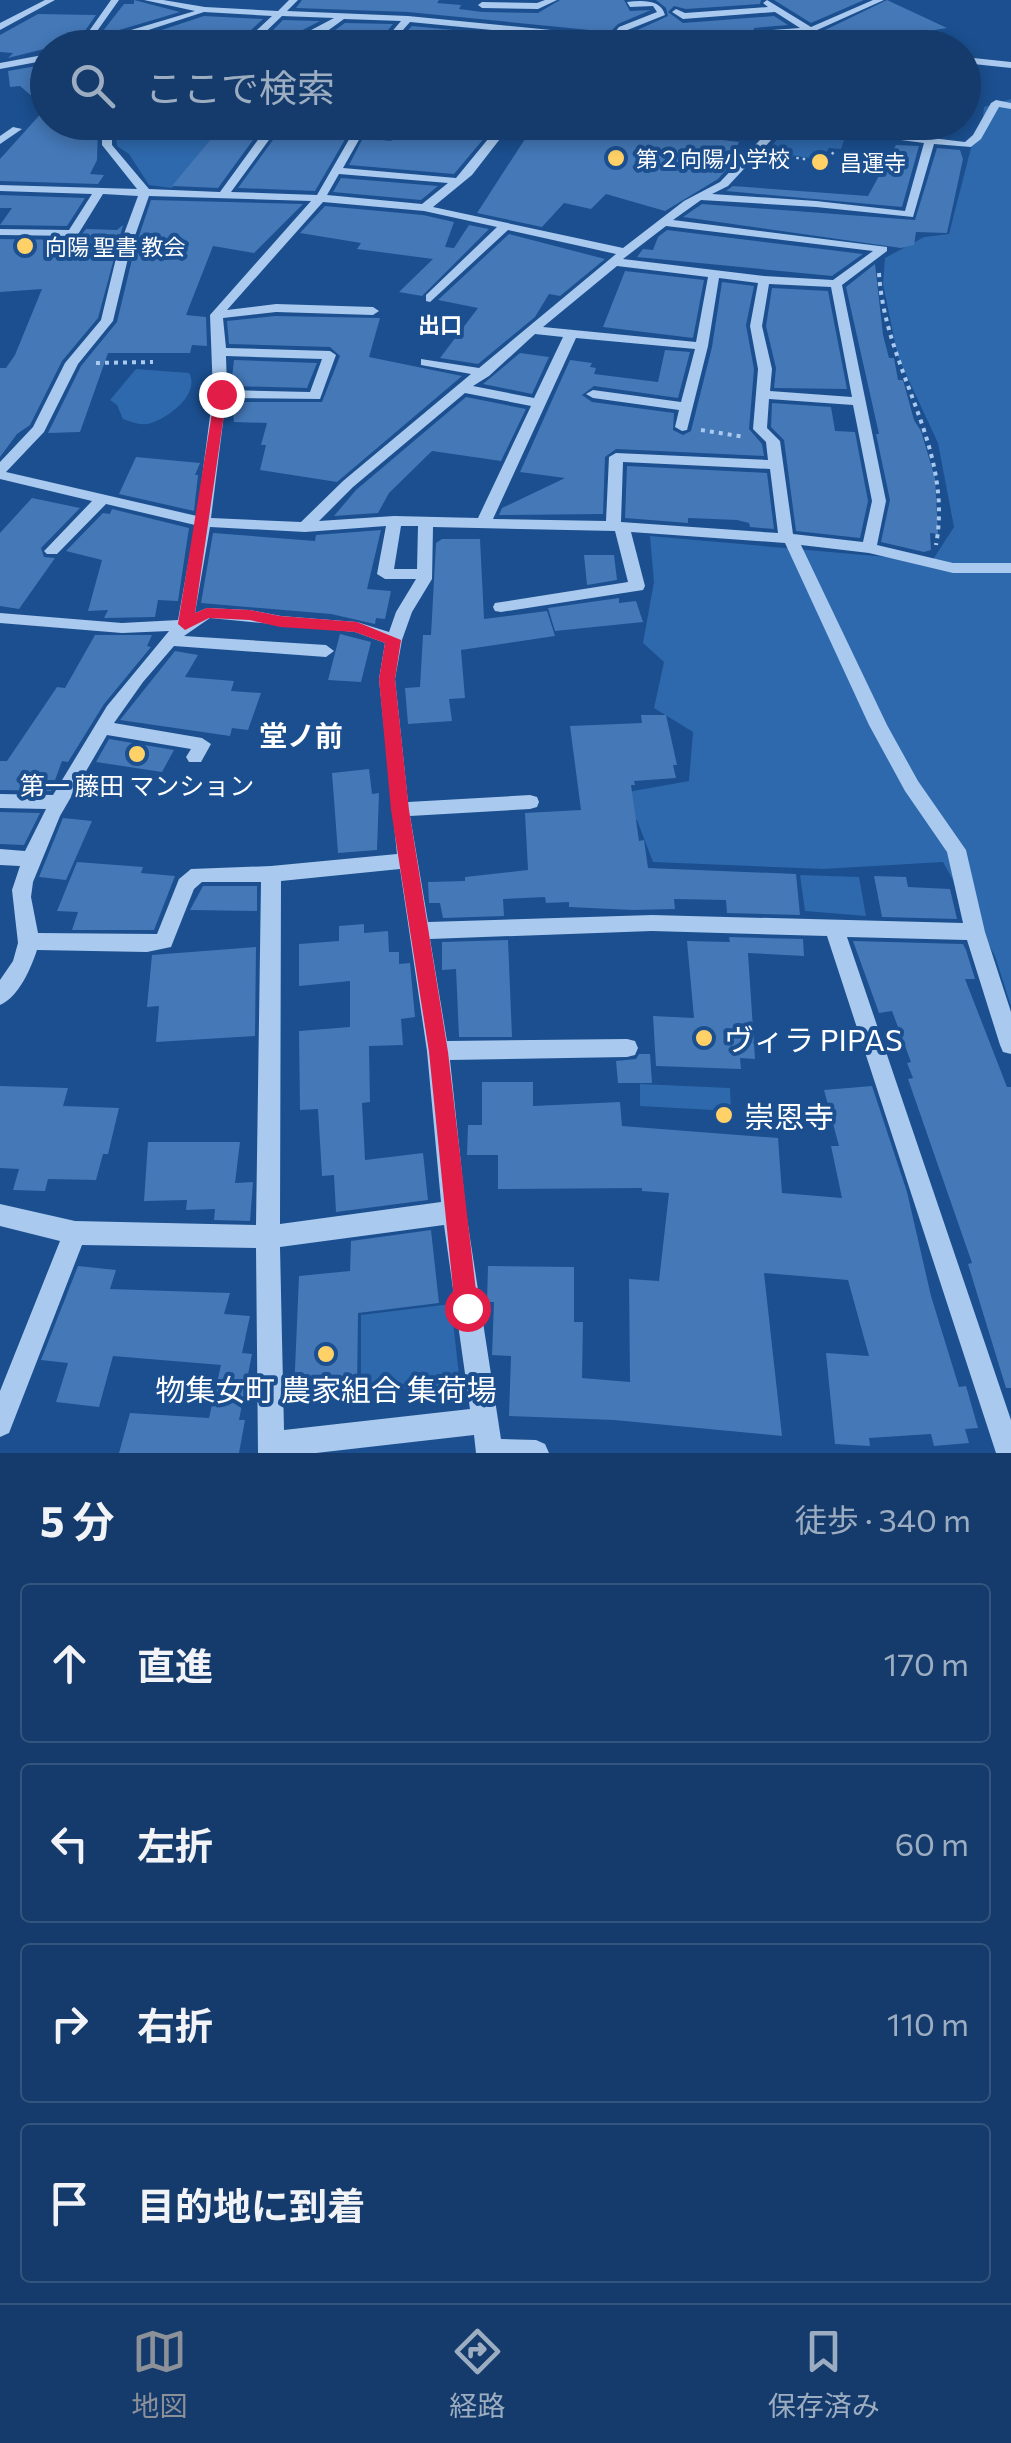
<!DOCTYPE html>
<html lang="ja">
<head>
<meta charset="utf-8">
<style>
	:root { --surface:#143b6b; --page:#214673; --text:#f1f3f6; --muted:#9dadc1; --line:#33557e; --accent:#8c9099 }
	body { margin:0; font-family:Commissioner,"Noto Sans JP",sans-serif; background:var(--page); color:var(--text) }
	.stop { position:absolute; width:30px; height:30px; margin:-22px; border:8px solid #e11d48; border-radius:50%; background:#fff }
	.stop.end { background:#e11d48; border-color:#fff; box-shadow:0 2px 10px #0008 }
	.list { margin:0; padding:0; list-style:none }
	h2 { display:flex; justify-content:space-between; align-items:center; height:130px; margin:0; padding:0 40px; font-size:42px }
	h2 small { font-size:32px; font-weight:400; color:var(--muted) }
	.list li { display:grid; grid-template-columns:65px 1fr auto; gap:30px; align-items:center; box-sizing:border-box; height:160px; margin:0 20px 20px; padding:0 20px; border:2px solid var(--line); border-radius:10px }
	.list b { display:block; font-size:38px; white-space:nowrap }
	.list em { font-size:32px; font-style:normal; color:var(--muted) }
	.icon { flex:none; width:55px; height:55px; fill:none; stroke:currentColor; stroke-width:2; stroke-linecap:round; stroke-linejoin:round }
	.map { position:relative; flex:none; width:1011px; height:1453px; overflow:hidden }
	.search { position:absolute; background:var(--surface); box-shadow:0 5px 15px #0003; left:30px; right:30px; top:30px; height:110px; display:flex; align-items:center; gap:25px; box-sizing:border-box; padding:0 35px; border-radius:55px; color:var(--muted); font-size:38px }
	.sheet { height:850px; background:var(--surface) }
	nav { display:flex; justify-content:space-around; align-items:center; box-sizing:border-box; height:140px; border-top:2px solid var(--line); background:var(--surface); font-size:28px; color:var(--muted) }
	nav a { display:grid; justify-items:center; gap:5px }
	nav .on { color:var(--accent) }
	.map>svg:first-child { display:block }
	.green { fill:#2e69ad }
	.building { fill:#4478b7 }
	.lines { fill:none; stroke-linecap:round; stroke-linejoin:round }
	.path-far1 { stroke:#a9c9ee; stroke-width:2.5; stroke-dasharray:2.5 4; stroke-linecap:butt }
	.path { stroke:#a9c9ee; stroke-width:4; stroke-dasharray:4 5; stroke-linecap:butt }
	.minor { fill:#a9c9ee; fill-rule:evenodd }
	.route { fill:#e11d48 }
	.poi-dot { fill:#ffd166; stroke:#1b4f8f; stroke-width:4 }
	.labels { text-anchor:middle; dominant-baseline:central; stroke-width:8; stroke-linejoin:round; paint-order:stroke }
	.far-poi-label { font-size:22px; fill:#fff; stroke:#1b4f8f; text-anchor:start }
	.far-neighbourhood-label { font-size:22px; font-weight:bold; fill:#fff; stroke:#1b4f8f }
	.poi-label { font-size:25px; fill:#fff; stroke:#1b4f8f }
	.neighbourhood-label { font-size:28px; font-weight:bold; fill:#fff; stroke:#1b4f8f }
	.near-poi-label { font-size:30px; fill:#fff; stroke:#1b4f8f; text-anchor:start }
</style>
</head>
<body>
<div class="map">
<svg width="1011" height="1453" viewBox="0 0 1011 1453">
	<rect width="100%" height="100%" fill="#1b4f8f"/>
	<path class="green" d="M 1011,99 L 1011,1006 L 995,956 L 943,862 L 823,869 L 653,862 L 637,820 L 623,815 L 619,803 L 633,791 L 689,781 L 693,732 L 654,708 L 664,662 L 643,643 L 654,582 L 650,536 L 932,561 L 954,527 L 938,443 L 898,357 L 883,284 L 885,258 L 924,237 L 949,234 L 971,148 L 981,138 L 984,107 Z
		M 114,123 L 224,123 L 172,188 L 149,185 L 129,154 L 117,146 Z
		M 792,123 L 847,122 L 850,123 L 841,149 L 829,148 L 821,160 L 767,151 Z
		M 136,369 L 189,373 C 201,394 167,420 147,424 C 138,425 132,422 123,419 L 117,405 L 110,400 Z
		M 800,875 L 859,877 L 866,916 L 805,911 Z
		M 640,1084 L 730,1088 L 731,1111 L 640,1106 Z
		M 451,1304 L 460,1384 L 361,1392 L 361,1315 Z"/>
	<path class="building" d="M 134,0 L 180,12 L 99,36 L 124,4 L 134,4 Z
		M 302,0 L 439,0 L 437,3 L 461,5 L 459,9 L 482,12 L 538,13 L 560,0 L 624,0 L 630,11 L 651,10 L 618,24 L 610,32 L 408,12 L 296,8 Z
		M 656,0 L 761,0 L 760,4 L 686,9 L 674,6 L 668,12 L 683,23 L 774,16 L 788,25 L 754,28 L 751,47 L 631,33 L 668,16 L 666,8 Z
		M 774,0 L 864,0 L 811,23 Z
		M 887,0 L 947,28 L 840,45 L 831,43 L 821,32 Z
		M 38,14 L 96,15 L 73,48 L 48,48 L 8,58 L 13,53 L 0,52 L 0,35 Z
		M 204,16 L 263,19 L 240,40 L 241,48 L 107,48 Z
		M 283,20 L 320,21 L 295,34 L 265,38 Z
		M 345,23 L 393,24 L 379,41 L 328,35 Z
		M 412,26 L 619,46 L 619,48 L 430,48 L 396,43 Z
		M 48,64 L 48,122 L 86,122 L 83,126 L 98,127 L 97,160 L 90,174 L 104,175 L 98,184 L 0,181 L 0,159 L 46,108 L 20,86 L 10,87 L 8,71 Z
		M 225,122 L 266,122 L 218,188 L 172,186 Z
		M 286,122 L 319,122 L 316,132 L 347,136 L 315,191 L 238,188 Z
		M 409,122 L 491,122 L 486,136 L 454,174 L 349,165 L 363,138 L 391,141 Z
		M 536,122 L 578,122 L 739,142 L 726,170 L 718,179 L 665,211 L 606,194 L 591,209 L 564,203 L 542,227 L 477,213 Z
		M 896,145 L 919,146 L 902,207 L 726,191 L 733,186 L 868,196 Z
		M 937,148 L 960,150 L 963,159 L 947,233 L 916,232 L 914,245 L 901,248 L 683,217 L 702,204 L 915,220 Z
		M 341,178 L 438,186 L 421,200 L 333,192 Z
		M 0,195 L 85,198 L 67,226 L 0,225 L 12,208 L 0,208 Z
		M 151,200 L 303,204 L 254,253 L 213,246 L 186,315 L 206,317 L 207,346 L 192,345 L 190,353 L 108,353 L 80,432 L 48,433 L 81,366 L 117,322 L 134,251 Z
		M 325,206 L 423,215 L 454,222 L 445,247 L 454,248 L 469,225 L 489,229 L 422,296 L 399,292 L 433,259 L 357,249 L 361,243 L 300,233 Z
		M 123,225 L 98,318 L 62,361 L 30,425 L 17,434 L 0,457 L 0,368 L 6,368 L 15,355 L 42,289 L 0,292 L 0,239 L 77,240 L 86,229 L 117,230 Z
		M 667,230 L 863,254 L 832,276 L 637,257 L 643,249 L 653,250 L 658,237 Z
		M 509,234 L 605,259 L 560,296 L 549,294 L 535,317 L 478,364 L 440,358 L 478,308 L 438,300 Z
		M 875,264 L 883,335 L 889,358 L 894,358 L 898,380 L 903,380 L 914,420 L 921,431 L 935,478 L 938,534 L 930,533 L 931,550 L 924,552 L 881,542 L 890,500 L 876,434 L 879,434 L 846,287 Z
		M 625,271 L 704,280 L 693,338 L 603,327 Z
		M 722,282 L 754,286 L 746,325 L 754,369 L 749,429 L 762,444 L 764,456 L 616,449 L 605,457 L 603,514 L 499,515 L 502,508 L 565,478 L 520,472 L 570,360 L 592,363 L 590,367 L 596,368 L 594,374 L 658,382 L 665,350 L 690,352 L 678,398 L 594,386 L 582,395 L 592,402 L 674,413 L 673,430 L 683,435 L 691,431 L 712,347 Z
		M 772,288 L 828,291 L 847,389 L 774,388 L 776,368 L 766,326 Z
		M 275,316 L 380,318 L 369,357 L 462,376 L 337,482 L 260,470 L 266,445 L 261,445 L 267,423 L 234,422 L 232,402 L 322,402 L 340,356 L 330,347 L 229,344 L 227,321 Z
		M 520,353 L 549,357 L 532,394 L 483,384 Z
		M 234,360 L 317,363 L 307,388 L 231,386 Z
		M 466,397 L 526,409 L 501,461 L 432,451 L 389,493 L 378,513 L 334,516 L 356,490 Z
		M 772,403 L 831,407 L 835,431 L 855,432 L 868,501 L 860,538 L 796,531 L 784,440 L 771,427 Z
		M 136,457 L 200,463 L 195,475 L 198,475 L 194,511 L 119,494 Z
		M 627,466 L 767,473 L 774,529 L 750,527 L 749,523 L 737,520 L 688,518 L 688,523 L 625,518 Z
		M 32,498 L 80,508 L 41,548 L 44,557 L 55,558 L 19,609 L 0,606 L 0,533 Z
		M 112,509 L 189,528 L 178,601 L 158,600 L 155,617 L 104,618 L 108,610 L 88,611 L 102,560 L 66,551 L 103,513 L 110,514 Z
		M 381,530 L 367,589 L 391,591 L 385,619 L 376,618 L 375,624 L 331,614 L 201,603 L 213,533 L 315,541 L 316,535 Z
		M 442,539 L 480,539 L 484,619 L 547,611 L 555,636 L 461,650 L 465,698 L 449,699 L 452,721 L 408,724 L 405,688 L 420,687 L 423,635 L 431,635 L 436,543 Z
		M 584,555 L 614,555 L 617,580 L 587,585 Z
		M 619,598 L 619,603 L 636,601 L 643,622 L 555,631 L 548,608 Z
		M 340,634 L 371,642 L 361,682 L 328,680 Z
		M 95,635 L 152,635 L 147,646 L 151,647 L 104,704 L 68,762 L 62,761 L 51,791 L 0,790 L 0,761 L 7,761 L 57,687 L 65,688 Z
		M 175,651 L 198,655 L 185,677 L 234,681 L 231,691 L 261,693 L 248,730 L 232,728 L 230,736 L 120,720 Z
		M 641,715 L 666,715 L 677,765 L 673,765 L 676,778 L 634,781 L 635,785 L 631,785 L 639,841 L 644,840 L 648,868 L 796,874 L 800,915 L 727,913 L 726,900 L 674,899 L 675,909 L 633,910 L 569,907 L 569,902 L 546,903 L 545,897 L 503,899 L 504,916 L 443,918 L 440,903 L 429,903 L 428,882 L 465,881 L 465,877 L 528,870 L 525,813 L 581,810 L 570,726 L 642,723 Z
		M 109,739 L 174,750 L 162,772 L 96,762 Z
		M 369,769 L 372,794 L 379,793 L 377,850 L 338,853 L 332,773 Z
		M 0,812 L 40,813 L 24,845 L 0,844 Z
		M 63,818 L 92,821 L 66,880 L 39,877 Z
		M 77,862 L 143,867 L 141,873 L 175,876 L 154,930 L 72,930 L 78,912 L 57,911 Z
		M 874,876 L 906,877 L 908,887 L 950,889 L 957,919 L 882,917 Z
		M 203,886 L 257,886 L 257,911 L 190,910 Z
		M 364,924 L 364,933 L 388,931 L 389,952 L 399,952 L 399,964 L 410,963 L 415,1017 L 401,1019 L 403,1045 L 369,1046 L 370,1102 L 362,1103 L 365,1160 L 423,1153 L 428,1200 L 336,1212 L 334,1175 L 322,1176 L 318,1109 L 300,1110 L 299,1031 L 350,1027 L 350,981 L 299,986 L 299,944 L 339,941 L 339,926 Z
		M 729,937 L 803,939 L 804,956 L 748,953 L 755,1059 L 740,1058 L 741,1069 L 656,1066 L 653,1016 L 694,1018 L 687,941 L 730,942 Z
		M 508,940 L 512,1037 L 459,1037 L 456,969 L 442,970 L 442,942 Z
		M 853,941 L 963,944 L 966,950 L 975,979 L 965,979 L 1007,1087 L 1011,1087 L 1011,1388 L 1006,1388 L 968,1264 L 972,1263 L 908,1079 L 913,1078 L 907,1063 L 911,1062 L 892,1011 L 879,1013 Z
		M 256,947 L 255,1036 L 156,1042 L 159,1006 L 147,1007 L 152,955 Z
		M 639,1054 L 650,1054 L 652,1083 L 618,1083 L 616,1061 L 636,1059 Z
		M 482,1082 L 533,1082 L 533,1106 L 620,1102 L 622,1126 L 778,1138 L 782,1193 L 842,1198 L 831,1146 L 839,1146 L 824,1090 L 872,1086 L 907,1192 L 931,1296 L 959,1387 L 966,1386 L 978,1428 L 965,1429 L 969,1443 L 934,1446 L 931,1434 L 869,1438 L 870,1446 L 835,1444 L 826,1353 L 869,1356 L 848,1280 L 764,1273 L 782,1436 L 614,1420 L 509,1416 L 511,1356 L 492,1355 L 494,1302 L 487,1302 L 488,1266 L 574,1267 L 574,1322 L 583,1322 L 582,1378 L 630,1382 L 629,1279 L 659,1281 L 669,1193 L 642,1191 L 642,1188 L 498,1189 L 498,1155 L 467,1155 L 468,1125 L 482,1125 Z
		M 0,1086 L 68,1088 L 63,1106 L 119,1108 L 108,1154 L 103,1154 L 96,1180 L 48,1179 L 45,1191 L 13,1190 L 19,1169 L 0,1168 Z
		M 148,1142 L 240,1142 L 235,1183 L 253,1182 L 250,1221 L 214,1220 L 215,1209 L 186,1210 L 187,1200 L 144,1201 Z
		M 431,1230 L 439,1303 L 358,1313 L 357,1389 L 294,1392 L 299,1276 L 350,1271 L 351,1241 Z
		M 78,1266 L 116,1270 L 110,1289 L 230,1293 L 224,1314 L 250,1316 L 242,1353 L 252,1354 L 239,1420 L 245,1420 L 239,1453 L 119,1453 L 130,1413 L 209,1418 L 221,1365 L 113,1356 L 99,1407 L 56,1402 L 68,1363 L 41,1360 Z"/>
	<g class="lines">
		<path class="path-far1" d="M 777,155 L 824,162 L 834,152"/>
		<path class="path" d="M 879,273 C 885,371 954,446 936,545
			M 96,363 L 153,362
			M 701,430 L 745,437"/>
		<path class="minor" d="M 45,0 L 55,0 L 0,30 L 0,23 Z
			M 111,0 L 119,0 L 95,34 L 94,41 L 195,11 L 144,0 L 163,0 L 205,7 L 278,11 L 289,0 L 298,0 L 287,11 L 408,16 L 612,36 L 619,27 L 657,12 L 653,6 L 630,7 L 627,2 C 644,0 661,0 665,15 L 625,31 L 621,37 L 717,48 L 679,48 L 410,22 L 387,48 L 378,48 L 401,21 L 344,19 L 326,32 L 302,42 L 274,48 L 245,48 L 243,43 L 272,16 L 204,12 L 93,48 L 77,48 L 84,44 L 87,34 ZM 282,16 L 334,18 L 296,38 L 254,43 Z
			M 545,0 L 557,0 L 538,9 L 482,8 L 478,5 L 482,2 L 537,3 Z
			M 767,0 L 811,27 L 873,0 L 884,0 L 815,31 L 830,48 L 820,48 L 806,33 L 764,35 L 765,48 L 755,48 L 757,31 L 800,28 L 775,12 L 683,19 L 672,12 L 676,9 L 685,13 L 768,7 L 763,3 Z
			M 848,45 L 886,45 L 890,48 L 844,48 Z
			M 48,54 L 48,60 L 0,69 L 0,63 Z
			M 964,57 L 1011,62 L 1011,68 L 964,63 Z
			M 996,100 L 1011,103 L 1011,109 L 999,107 L 981,139 L 971,147 L 934,144 L 913,217 L 816,207 L 701,200 L 673,220 L 887,247 L 887,251 L 842,285 L 886,501 L 877,545 L 953,563 L 1011,563 L 1011,573 L 953,573 L 869,553 L 801,545 L 887,725 L 918,781 L 966,850 L 985,932 L 1011,1012 L 1011,1054 L 1003,1052 L 1000,1045 L 967,940 L 847,937 L 1011,1420 L 1011,1453 L 996,1453 L 827,936 L 652,931 L 430,939 L 447,1041 L 627,1039 L 635,1041 L 638,1048 L 635,1055 L 627,1057 L 450,1060 L 466,1212 L 501,1439 L 536,1440 L 545,1444 L 549,1453 L 476,1453 L 474,1435 L 316,1453 L 258,1453 L 256,1248 L 82,1245 L 9,1433 L 0,1437 L 0,1391 L 60,1241 L 0,1226 L 0,1204 L 75,1221 L 256,1225 L 261,882 L 202,882 L 194,889 L 171,947 L 147,952 L 37,950 C 31,968 19,997 0,1005 L 0,980 L 13,961 L 18,943 L 12,890 L 20,866 L 0,865 L 0,849 L 25,851 L 46,809 L 0,808 L 0,794 L 53,795 L 107,706 L 169,631 L 122,633 L 0,623 L 0,613 L 122,623 L 178,620 L 195,525 L 106,504 L 57,554 L 47,554 L 44,551 L 47,548 L 92,501 L 0,479 L 0,462 L 33,427 L 65,363 L 101,320 L 118,250 L 138,196 L 103,194 L 77,236 L 0,235 L 0,229 L 69,230 L 92,194 L 0,191 L 0,185 L 137,189 L 102,145 L 102,122 L 112,122 L 112,145 L 149,189 L 220,192 L 271,122 L 282,122 L 231,192 L 317,195 L 351,136 L 360,138 L 343,168 L 456,178 L 502,122 L 513,122 L 472,175 L 433,207 L 623,248 L 684,201 L 720,182 L 777,122 L 788,122 L 728,186 L 712,194 L 816,201 L 905,211 L 924,143 L 901,140 L 857,122 L 873,122 L 907,135 L 965,142 L 973,135 L 991,103 ZM 339,174 L 448,183 L 422,204 L 327,195 ZM 149,196 L 311,201 L 210,315 L 213,393 L 197,516 L 6,472 L 44,432 L 78,364 L 113,321 L 130,250 ZM 323,202 L 424,211 L 497,227 L 426,295 L 426,301 L 430,302 L 508,230 L 616,254 L 479,368 L 421,359 L 421,365 L 471,374 L 343,481 L 301,522 L 211,518 L 226,398 L 320,399 L 336,355 L 330,351 L 226,348 L 223,318 L 276,312 L 373,315 L 379,311 L 373,307 L 276,304 L 227,310 ZM 666,226 L 873,251 L 833,280 L 764,276 L 623,259 ZM 617,266 L 708,277 L 696,342 L 543,327 ZM 719,278 L 758,283 L 750,326 L 758,369 L 753,429 L 766,442 L 768,460 L 616,453 L 609,457 L 606,521 L 493,519 L 576,338 L 695,349 L 681,402 L 593,390 L 586,394 L 593,398 L 679,410 L 675,427 L 682,431 L 687,430 L 708,346 ZM 769,284 L 831,287 L 852,397 L 770,391 L 772,369 L 762,326 ZM 535,334 L 563,337 L 534,398 L 473,386 L 489,376 ZM 226,356 L 322,359 L 310,392 L 227,390 ZM 465,393 L 531,406 L 478,518 L 394,516 L 319,521 L 353,487 ZM 769,399 L 853,405 L 872,501 L 863,542 L 793,534 L 780,441 L 767,428 ZM 623,462 L 770,469 L 778,533 L 621,522 ZM 386,526 L 377,574 L 385,579 L 416,579 L 396,612 L 389,632 L 357,622 L 281,616 L 250,610 L 207,608 L 195,613 L 210,527 L 305,532 ZM 401,526 L 418,526 L 417,569 L 394,569 ZM 433,527 L 615,531 L 628,582 L 495,603 L 493,607 L 495,611 L 501,612 L 643,590 L 645,586 L 631,532 L 785,543 L 869,725 L 905,791 L 947,852 L 963,923 L 652,915 L 428,922 L 410,816 L 530,809 L 537,807 L 539,802 L 537,797 L 530,795 L 408,802 L 395,679 L 402,640 L 412,612 L 432,579 ZM 210,618 L 355,632 L 385,643 L 379,679 L 397,854 L 271,866 L 191,869 L 179,879 L 157,934 L 38,933 L 31,897 L 33,882 L 60,816 L 107,735 L 191,749 L 186,757 L 189,762 L 201,762 L 211,744 L 202,738 L 114,723 L 143,682 L 174,646 L 326,657 L 334,651 L 326,645 L 184,636 ZM 400,869 L 427,1051 L 441,1202 L 280,1224 L 281,881 ZM 444,1225 L 470,1409 L 284,1430 L 280,1247 Z
			M 13,127 L 22,129 L 0,144 L 0,136 Z"/>
	</g>
	<path class="route" d="M 221,390 L 227,394 L 195,613 L 207,608 L 250,610 L 280,616 L 357,622 L 401,640 L 395,679 L 409,810 L 448,1052 L 478,1308 L 475,1316 L 467,1320 L 459,1316 L 455,1308 L 429,1052 L 391,810 L 379,679 L 385,643 L 355,632 L 280,627 L 250,620 L 209,618 L 185,630 L 178,624 L 215,394 Z"/>
	<g class="poi-dot">
		<circle cx="616" cy="158" r="10"/>
		<circle cx="820" cy="162" r="10"/>
		<circle cx="25" cy="246" r="10"/>
		<circle cx="137" cy="754" r="10"/>
		<circle cx="704" cy="1038" r="10"/>
		<circle cx="724" cy="1115" r="10"/>
		<circle cx="326" cy="1354" r="10"/>
	</g>
	<g class="labels">
		<g class="far-poi-label">
			<text x="636" y="158">第２向陽小学校</text>
			<text x="840" y="162">昌運寺</text>
			<text x="45" y="246">向陽 聖書 教会</text>
		</g>
		<g class="far-neighbourhood-label">
			<text x="440" y="324">出口</text>
		</g>
		<g class="poi-label">
			<text x="137" y="785">第一 藤田 マンション</text>
		</g>
		<g class="neighbourhood-label">
			<text x="301" y="735">堂ノ前</text>
		</g>
		<g class="near-poi-label">
			<text x="724" y="1038">ヴィラ PIPAS</text>
			<text x="744" y="1115">崇恩寺</text>
			<text x="326" y="1388" text-anchor="middle">物集女町 農家組合 集荷場</text>
		</g>
	</g>
</svg>
<div class="stop" style="left:467px;top:1308px"></div>
<div class="stop end" style="left:221px;top:394px"></div>
<div class="search"><svg class="icon" aria-label="search" viewBox="0 0 24 24"><circle cx="10" cy="10" r="6"/><path d="M15 15l6 6"/></svg>ここで検索</div>
</div>
<section class="sheet">
<h2>5 分<small>徒歩 · 340 m</small></h2>
<ul class="list">
<li><svg class="icon" aria-label="ahead" viewBox="0 0 24 24"><path d="M12 20V5M6 11l6-6 6 6"/></svg><div><b>直進</b></div><em>170 m</em></li>
<li><svg class="icon" aria-label="left" viewBox="0 0 24 24"><path d="M17 20v-9H6M10 6l-5 5 5 5"/></svg><div><b>左折</b></div><em>60 m</em></li>
<li><svg class="icon" aria-label="right" viewBox="0 0 24 24"><path d="M7 20v-9h11M14 6l5 5-5 5"/></svg><div><b>右折</b></div><em>110 m</em></li>
<li><svg class="icon" aria-label="arrive" viewBox="0 0 24 24"><path d="M6 21V4h12l-3 4 3 4H6"/></svg><div><b>目的地に到着</b></div></li>
</ul>
</section>
<nav>
<a class="on"><svg class="icon" aria-label="map" viewBox="0 0 24 24"><path d="M3 6l6-2 6 2 6-2v14l-6 2-6-2-6 2zM9 4v14M15 6v14"/></svg>地図</a>
<a><svg class="icon" aria-label="directions" viewBox="0 0 24 24"><path d="M12 3l9 9-9 9-9-9zM9 14v-3h6M13 9l2 2-2 2"/></svg>経路</a>
<a><svg class="icon" aria-label="saved" viewBox="0 0 24 24"><path d="M7 4h10v16l-5-4-5 4z"/></svg>保存済み</a>
</nav>
</body>
</html>
